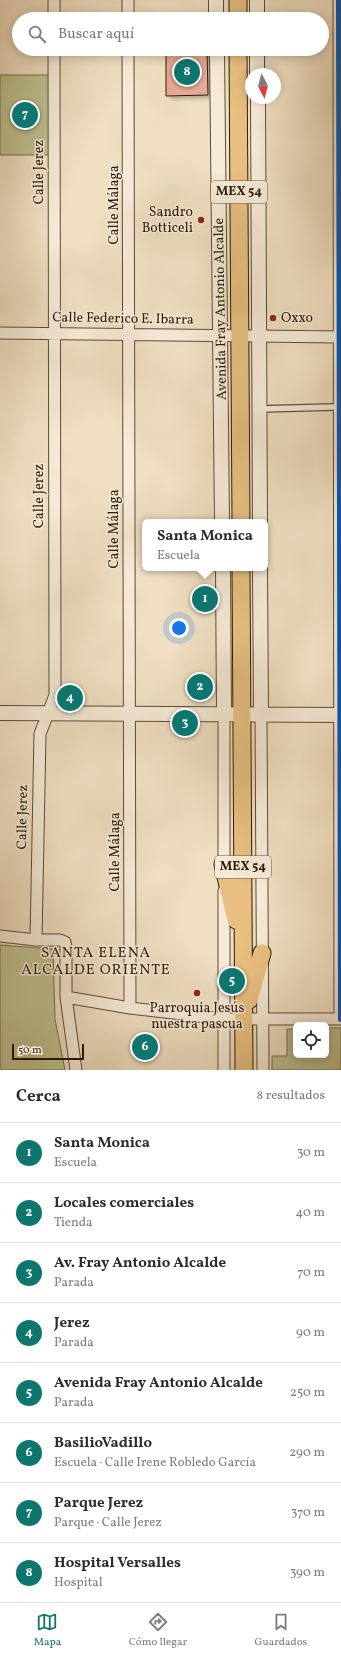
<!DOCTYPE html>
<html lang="es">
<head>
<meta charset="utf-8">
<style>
	:root { --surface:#fff; --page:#f2f2f3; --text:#2b2b33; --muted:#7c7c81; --line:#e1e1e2; --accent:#0f766e }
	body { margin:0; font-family:Vollkorn,serif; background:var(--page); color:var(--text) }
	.controls { position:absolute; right:12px; bottom:12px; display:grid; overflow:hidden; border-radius:6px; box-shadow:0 2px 10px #0003 }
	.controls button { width:36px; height:36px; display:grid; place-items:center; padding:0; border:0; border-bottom:1px solid var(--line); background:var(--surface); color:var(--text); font:20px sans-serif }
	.compass { position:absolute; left:245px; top:68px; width:36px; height:36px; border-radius:50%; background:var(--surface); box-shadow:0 2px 10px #0003; rotate:173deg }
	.scale { position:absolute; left:12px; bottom:10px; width:72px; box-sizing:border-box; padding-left:4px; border:2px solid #2b1a08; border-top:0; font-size:11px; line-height:14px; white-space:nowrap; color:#2b1a08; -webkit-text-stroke:3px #f5ead7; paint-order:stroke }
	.you { position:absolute; left:179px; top:628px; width:14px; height:14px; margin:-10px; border:3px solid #fff; border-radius:50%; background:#1a73e8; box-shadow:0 0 0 6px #1a73e833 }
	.badge { display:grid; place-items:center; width:26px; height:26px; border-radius:50%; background:var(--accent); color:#fff; font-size:13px; font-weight:700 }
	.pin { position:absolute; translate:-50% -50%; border:2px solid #fff; box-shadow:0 1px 4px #0006 }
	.popup { position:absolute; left:142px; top:519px; width:126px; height:52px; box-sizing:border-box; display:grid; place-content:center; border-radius:6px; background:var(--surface); filter:drop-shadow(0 1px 3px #0005); font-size:13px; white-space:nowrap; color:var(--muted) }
	.popup b { font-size:15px; color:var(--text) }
	.popup::after { content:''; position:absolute; left:50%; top:100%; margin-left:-8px; border:8px solid transparent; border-top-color:var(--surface) }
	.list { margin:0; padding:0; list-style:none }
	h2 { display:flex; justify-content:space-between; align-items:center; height:52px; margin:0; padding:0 16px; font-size:17px }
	h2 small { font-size:13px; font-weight:400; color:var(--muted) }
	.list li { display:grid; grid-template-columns:26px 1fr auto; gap:12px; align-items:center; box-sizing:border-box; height:60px; padding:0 16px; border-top:1px solid var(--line) }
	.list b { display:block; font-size:15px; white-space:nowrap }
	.list p { margin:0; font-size:13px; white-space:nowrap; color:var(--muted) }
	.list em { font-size:13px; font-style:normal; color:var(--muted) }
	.icon { flex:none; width:22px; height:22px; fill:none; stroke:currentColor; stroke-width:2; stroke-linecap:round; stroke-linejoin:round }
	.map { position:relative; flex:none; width:341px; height:1070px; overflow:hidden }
	.search { position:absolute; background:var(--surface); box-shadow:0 2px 10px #0003; left:12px; right:12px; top:12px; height:44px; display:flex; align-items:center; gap:10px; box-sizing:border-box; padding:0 14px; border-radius:22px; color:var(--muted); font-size:15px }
	.sheet { height:532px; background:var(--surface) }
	nav { display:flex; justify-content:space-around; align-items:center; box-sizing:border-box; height:56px; border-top:1px solid var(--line); background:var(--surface); font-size:11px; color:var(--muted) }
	nav a { display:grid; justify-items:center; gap:2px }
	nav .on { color:var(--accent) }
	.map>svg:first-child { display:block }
	.green { fill:#bdc090; stroke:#746d4c }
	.building { fill:#e6a995; stroke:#2b1a08; filter:url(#shadow) }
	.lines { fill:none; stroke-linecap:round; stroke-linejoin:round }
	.service-casing { stroke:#5c4b36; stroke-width:8 }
	.minor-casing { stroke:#5c4b36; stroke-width:13 }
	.tertiary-casing { stroke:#5c4b36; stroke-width:16 }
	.primary-casing { stroke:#2b1a08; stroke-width:19 }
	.service { stroke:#f5ead7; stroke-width:5.5 }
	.minor { stroke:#f5ead7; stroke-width:11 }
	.tertiary { stroke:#f5ead7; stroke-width:14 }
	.primary { stroke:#e8bf80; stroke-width:17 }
	.cycleway-casing { stroke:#f5ead7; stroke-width:8 }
	.cycleway { stroke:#0057b8; stroke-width:6 }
	.poi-dot { fill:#8f2418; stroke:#f5ead7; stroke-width:1.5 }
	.labels { text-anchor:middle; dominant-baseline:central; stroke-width:3; stroke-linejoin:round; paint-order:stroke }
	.shield { fill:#f5ead7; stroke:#685846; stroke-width:1 }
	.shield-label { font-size:13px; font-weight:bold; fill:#2b1a08 }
	.street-label { font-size:14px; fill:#2b1a08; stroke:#f5ead7 }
	.poi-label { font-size:14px; fill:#2b1a08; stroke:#f5ead7; text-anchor:end }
	.neighbourhood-label { font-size:15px; letter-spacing:1px; fill:#2b1a08; stroke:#f5ead7 }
</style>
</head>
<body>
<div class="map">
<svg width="341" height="1070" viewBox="0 0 341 1070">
	<defs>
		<filter id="shadow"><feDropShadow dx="4.5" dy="2.5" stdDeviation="2" flood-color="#0004"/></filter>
	</defs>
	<rect width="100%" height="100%" fill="#efdec1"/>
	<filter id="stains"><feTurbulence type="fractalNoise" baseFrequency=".005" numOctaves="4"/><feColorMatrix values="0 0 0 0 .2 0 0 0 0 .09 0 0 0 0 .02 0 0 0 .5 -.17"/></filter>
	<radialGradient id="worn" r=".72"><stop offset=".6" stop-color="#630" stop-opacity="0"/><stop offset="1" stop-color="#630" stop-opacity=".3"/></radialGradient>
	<path class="green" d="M 0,75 L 50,75 L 50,155 L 0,155 Z
		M 0,945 L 53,949 L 55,1019 L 65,1070 L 0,1070 Z
		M 326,1028 L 341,1028 L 341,1070 L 272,1070 L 272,1056 L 287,1056 L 287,1029 L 296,1029 L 296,1055 L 326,1055 Z"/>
	<path class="building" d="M 166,17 L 207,17 L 207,19 L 166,19 Z
		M 166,49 L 207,49 L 208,95 L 166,96 Z"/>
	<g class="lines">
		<g class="service-casing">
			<path id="service" d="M 260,409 L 334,407"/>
		</g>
		<g class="minor-casing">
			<path id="minor" d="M 128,0 L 128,19
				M 339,0 L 340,1019
				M 54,19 L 54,0
				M 128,49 L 130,1008
				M 0,333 L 341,337
				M 261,714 L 263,1070
				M 224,869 L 224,714
				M 224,891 L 224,1070
				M 0,936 L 36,940 L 60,940 L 65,942 L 66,947 L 66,997 L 76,1070
				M 36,940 L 40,734 L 55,695 L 54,49
				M 66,997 L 130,1008 L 225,1019 L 341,1019"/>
		</g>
		<g class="tertiary-casing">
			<path id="tertiary" d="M 216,0 L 216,19
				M 257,0 L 257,19
				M 217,49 L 222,522
				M 257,49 L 257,74
				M 258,98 L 260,522
				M 223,568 L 224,714
				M 260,568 L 261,714
				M 0,713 L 341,715"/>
		</g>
		<g class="primary-casing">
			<path id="primary" d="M 238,0 L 238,19
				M 238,49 L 241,522
				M 241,568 L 244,1070
				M 223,864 L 236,920
				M 249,1000 L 262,953"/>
		</g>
		<use href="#service" class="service"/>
		<use href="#minor" class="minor"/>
		<use href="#tertiary" class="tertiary"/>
		<use href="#primary" class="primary"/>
		<g class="cycleway-casing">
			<path id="cycleway" d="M 339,0 L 341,1019"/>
		</g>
		<use href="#cycleway" class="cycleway"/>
	</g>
	<g class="poi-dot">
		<circle cx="201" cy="220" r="4"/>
		<circle cx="273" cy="318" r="4"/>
		<circle cx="197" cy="993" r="4"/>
	</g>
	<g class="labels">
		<g class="shield">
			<rect x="211" y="181" width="56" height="22" rx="3"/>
			<rect x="215" y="856" width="56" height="22" rx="3"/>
		</g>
		<g class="shield-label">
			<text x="239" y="192">MEX 54</text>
			<text x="243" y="867">MEX 54</text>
		</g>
		<g class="street-label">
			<text transform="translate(39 172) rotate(-90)">Calle Jerez</text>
			<text transform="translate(114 205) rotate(-90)">Calle Málaga</text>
			<text transform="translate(221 309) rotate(-91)">Avenida Fray Antonio Alcalde</text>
			<text transform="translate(123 319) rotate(1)">Calle Federico E. Ibarra</text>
			<text transform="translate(39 496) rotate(-90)">Calle Jerez</text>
			<text transform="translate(114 529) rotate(-90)">Calle Málaga</text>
			<text transform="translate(23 817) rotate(-89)">Calle Jerez</text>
			<text transform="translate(115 852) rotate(-90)">Calle Málaga</text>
		</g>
		<g class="poi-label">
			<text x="193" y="212">Sandro<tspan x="193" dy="16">Botticeli</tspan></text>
			<text x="281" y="318" text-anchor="start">Oxxo</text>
			<text x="197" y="1008" text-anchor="middle">Parroquia Jesús<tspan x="197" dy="16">nuestra pascua</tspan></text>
		</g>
		<g class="neighbourhood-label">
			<text x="96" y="953">SANTA ELENA<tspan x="96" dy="17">ALCALDE ORIENTE</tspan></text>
		</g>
	</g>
	<rect width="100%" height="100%" filter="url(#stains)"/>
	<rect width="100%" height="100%" fill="url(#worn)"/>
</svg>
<div class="controls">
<button><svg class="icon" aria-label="locate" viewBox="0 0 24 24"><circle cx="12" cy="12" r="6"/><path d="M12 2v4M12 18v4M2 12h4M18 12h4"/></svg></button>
</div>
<svg class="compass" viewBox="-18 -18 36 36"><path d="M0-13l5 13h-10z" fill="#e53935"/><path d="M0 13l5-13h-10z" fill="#7c7c81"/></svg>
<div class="scale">50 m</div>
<div class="you"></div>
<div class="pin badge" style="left:205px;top:599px">1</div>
<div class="popup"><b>Santa Monica</b>Escuela</div>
<div class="pin badge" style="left:200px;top:687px">2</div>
<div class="pin badge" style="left:185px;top:723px">3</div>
<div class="pin badge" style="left:70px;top:698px">4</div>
<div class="pin badge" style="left:232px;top:981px">5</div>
<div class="pin badge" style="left:145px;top:1047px">6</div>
<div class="pin badge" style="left:25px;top:115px">7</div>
<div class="pin badge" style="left:187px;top:72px">8</div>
<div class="search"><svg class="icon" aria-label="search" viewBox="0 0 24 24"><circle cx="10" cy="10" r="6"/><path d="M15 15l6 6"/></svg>Buscar aquí</div>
</div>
<section class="sheet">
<h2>Cerca<small>8 resultados</small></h2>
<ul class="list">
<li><span class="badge">1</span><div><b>Santa Monica</b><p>Escuela</p></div><em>30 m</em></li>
<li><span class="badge">2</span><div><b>Locales comerciales</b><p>Tienda</p></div><em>40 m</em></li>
<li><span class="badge">3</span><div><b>Av. Fray Antonio Alcalde</b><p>Parada</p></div><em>70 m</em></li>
<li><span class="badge">4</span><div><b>Jerez</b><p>Parada</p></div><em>90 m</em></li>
<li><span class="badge">5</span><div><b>Avenida Fray Antonio Alcalde</b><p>Parada</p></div><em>250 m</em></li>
<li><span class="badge">6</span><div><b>BasilioVadillo</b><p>Escuela · Calle Irene Robledo García</p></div><em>290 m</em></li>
<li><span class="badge">7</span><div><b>Parque Jerez</b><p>Parque · Calle Jerez</p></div><em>370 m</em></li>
<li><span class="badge">8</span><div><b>Hospital Versalles</b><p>Hospital</p></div><em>390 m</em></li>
</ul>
</section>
<nav>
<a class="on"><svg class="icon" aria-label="map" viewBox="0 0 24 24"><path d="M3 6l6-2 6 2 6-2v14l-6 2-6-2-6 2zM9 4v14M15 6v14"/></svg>Mapa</a>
<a><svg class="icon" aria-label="directions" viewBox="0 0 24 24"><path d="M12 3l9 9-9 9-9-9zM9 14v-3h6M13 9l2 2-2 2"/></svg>Cómo llegar</a>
<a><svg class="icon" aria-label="saved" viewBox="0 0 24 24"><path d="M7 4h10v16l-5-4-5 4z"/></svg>Guardados</a>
</nav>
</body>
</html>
